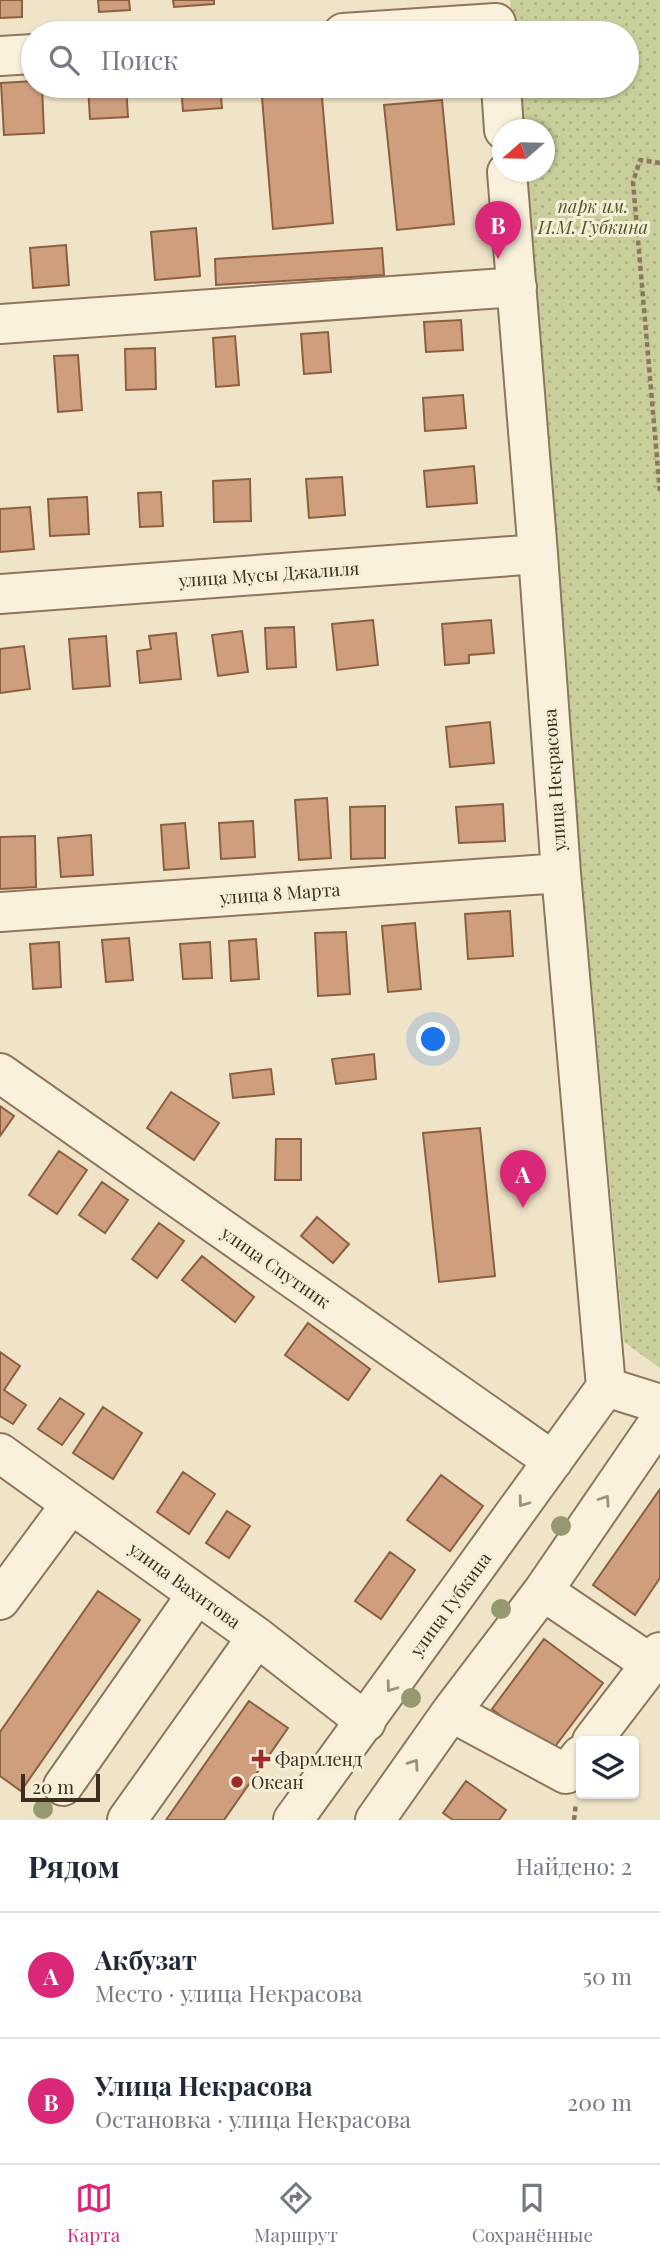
<!DOCTYPE html>
<html lang="ru">
<head>
<meta charset="utf-8">
<style>
	:root { --surface:#fff; --page:#f6f6f7; --text:#1f2937; --muted:#747a83; --line:#e0e1e3; --accent:#db2777 }
	body { margin:0; font-family:"Playfair Display",serif; background:var(--page); color:var(--text) }
	.controls { position:absolute; right:21px; bottom:21px; display:grid; overflow:hidden; border-radius:7px; box-shadow:0 2px 5px #0004 }
	.controls button { width:63px; height:63px; display:grid; place-items:center; padding:0; border:0; border-bottom:2px solid var(--line); background:var(--surface); color:var(--text); font:35px sans-serif }
	.compass { position:absolute; left:492px; top:119px; width:63px; height:63px; border-radius:50%; background:var(--surface); box-shadow:0 2px 5px #0004; rotate:250deg }
	.scale { position:absolute; left:21px; bottom:18px; width:79px; box-sizing:border-box; padding-left:7px; border:4px solid #3d2e20; border-top:0; font-size:19px; line-height:24px; white-space:nowrap; color:#3d2e20; -webkit-text-stroke:5px #f7eed8; paint-order:stroke }
	.you { position:absolute; left:434px; top:1040px; width:24px; height:24px; margin:-18px; border:5px solid #fff; border-radius:50%; background:#1a73e8; box-shadow:0 0 0 10px #1a73e833 }
	.badge { display:grid; place-items:center; width:46px; height:46px; border-radius:50%; background:var(--accent); color:#fff; font-size:23px; font-weight:700 }
	.pin { position:absolute; translate:-50% -58px; filter:drop-shadow(0 2px 4px #0008) }
	.pin::after { content:''; position:absolute; top:37px; width:24px; height:21px; background:inherit; clip-path:polygon(0 0,100% 0,50% 100%) }
	.list { margin:0; padding:0; list-style:none }
	h2 { display:flex; justify-content:space-between; align-items:center; height:91px; margin:0; padding:0 28px; font-size:30px }
	h2 small { font-size:23px; font-weight:400; color:var(--muted) }
	.list li { display:grid; grid-template-columns:46px 1fr auto; gap:21px; align-items:center; box-sizing:border-box; height:126px; padding:0 28px; border-top:2px solid var(--line) }
	.list b { display:block; font-size:26px; white-space:nowrap }
	.list p { margin:0; font-size:23px; white-space:nowrap; color:var(--muted) }
	.list em { font-size:23px; font-style:normal; color:var(--muted) }
	.icon { flex:none; width:38px; height:38px; fill:none; stroke:currentColor; stroke-width:2; stroke-linecap:round; stroke-linejoin:round }
	.map { position:relative; flex:none; width:660px; height:1820px; overflow:hidden }
	.search { position:absolute; background:var(--surface); box-shadow:0 2px 5px #0004; left:21px; right:21px; top:21px; height:77px; display:flex; align-items:center; gap:18px; box-sizing:border-box; padding:0 24px; border-radius:38px; color:var(--muted); font-size:26px }
	.sheet { height:343px; background:var(--surface) }
	nav { display:flex; justify-content:space-around; align-items:center; box-sizing:border-box; height:98px; border-top:2px solid var(--line); background:var(--surface); font-size:19px; color:var(--muted) }
	nav a { display:grid; justify-items:center; gap:4px }
	nav .on { color:var(--accent) }
	.map>svg:first-child { display:block }
	.park { fill:url(#park-dots) }
	.building { fill:#cf9f7d; stroke:#8d5f41; stroke-width:2 }
	.lines { fill:none; stroke-linecap:round; stroke-linejoin:round }
	.minor-casing { stroke:#8d765c; stroke-width:42 }
	.path { stroke:#8d765c; stroke-width:4.5; stroke-dasharray:5 3.5; stroke-linecap:butt }
	.minor { stroke:#faf1dc; stroke-width:38 }
	.tree { fill:#96986f }
	.oneway { stroke:#9c907e }
	.poi-dot { fill:#9e2a2b; stroke:#f7eed8; stroke-width:2.5 }
	.labels { text-anchor:middle; dominant-baseline:central; stroke-width:6; stroke-linejoin:round; paint-order:stroke }
	.park-label { font-size:18px; font-style:italic; fill:#4d5a26; stroke:#f7eed8 }
	.street-label { font-size:18px; fill:#3d2e20; stroke:#f7eed8 }
	.poi-label { font-size:18px; fill:#3d2e20; stroke:#f7eed8; text-anchor:start }
</style>
</head>
<body>
<div class="map">
<svg width="660" height="1820" viewBox="0 0 660 1820">
	<defs>
		<pattern id="park-dots" width="8" height="8" patternUnits="userSpaceOnUse" patternTransform="scale(1.75)"><rect width="8" height="8" fill="#c9cf9b"/><path d="M2 2h.1M6 6h.1" fill="none" stroke="#aeb285" stroke-width="1.8" stroke-linecap="round"/></pattern>
	</defs>
	<rect width="100%" height="100%" fill="#f0e4c8"/>
	<path class="park" d="M 510,0 L 660,0 L 660,1368 L 624,1342 L 553,557 L 524,172 L 544,172 L 544,130 L 520,129 L 517,86 L 627,86 L 627,33 L 513,33 Z"/>
	<path class="building" d="M 0,0 L 22,0 L 22,17 L 0,18 Z
		M 98,0 L 129,0 L 130,10 L 99,12 Z
		M 173,0 L 214,0 L 214,4 L 174,7 Z
		M 33,81 L 33,86 L 42,86 L 44,133 L 4,135 L 1,83 Z
		M 88,86 L 126,86 L 128,117 L 90,119 Z
		M 181,86 L 220,86 L 222,108 L 183,111 Z
		M 261,86 L 321,86 L 333,223 L 273,229 Z
		M 442,100 L 454,224 L 397,230 L 384,105 Z
		M 196,228 L 200,276 L 155,280 L 151,232 Z
		M 66,245 L 69,285 L 33,288 L 30,248 Z
		M 382,248 L 384,275 L 216,285 L 215,259 Z
		M 461,320 L 463,350 L 426,352 L 424,322 Z
		M 328,332 L 331,372 L 304,374 L 301,334 Z
		M 235,336 L 239,385 L 216,387 L 213,338 Z
		M 155,348 L 156,389 L 126,390 L 125,349 Z
		M 78,355 L 82,410 L 58,412 L 54,356 Z
		M 463,395 L 466,428 L 425,431 L 423,398 Z
		M 474,466 L 477,503 L 427,507 L 424,471 Z
		M 342,477 L 345,515 L 309,518 L 306,479 Z
		M 250,479 L 251,521 L 214,522 L 213,481 Z
		M 161,492 L 163,526 L 140,527 L 138,493 Z
		M 87,497 L 89,534 L 50,536 L 48,499 Z
		M 30,507 L 34,549 L 0,552 L 0,509 Z
		M 373,620 L 378,665 L 337,670 L 332,624 Z
		M 491,620 L 494,653 L 469,655 L 469,663 L 445,665 L 442,624 Z
		M 294,627 L 296,667 L 267,669 L 265,628 Z
		M 242,631 L 248,672 L 218,676 L 212,635 Z
		M 176,633 L 181,679 L 140,683 L 137,651 L 151,649 L 149,636 Z
		M 106,636 L 110,686 L 73,689 L 69,639 Z
		M 24,646 L 30,689 L 0,693 L 0,649 Z
		M 490,722 L 494,763 L 450,767 L 446,727 Z
		M 327,798 L 331,858 L 299,860 L 295,800 Z
		M 503,804 L 505,841 L 459,843 L 456,807 Z
		M 385,806 L 385,858 L 351,859 L 350,807 Z
		M 253,821 L 255,857 L 221,859 L 219,823 Z
		M 185,823 L 189,868 L 164,870 L 161,825 Z
		M 91,835 L 93,875 L 61,877 L 58,838 Z
		M 35,836 L 36,887 L 0,889 L 0,837 Z
		M 510,911 L 513,956 L 468,959 L 465,914 Z
		M 415,923 L 421,989 L 388,992 L 382,926 Z
		M 346,932 L 350,994 L 318,996 L 315,933 Z
		M 129,938 L 133,980 L 106,982 L 102,940 Z
		M 256,939 L 259,979 L 231,981 L 229,941 Z
		M 59,942 L 61,987 L 33,989 L 30,944 Z
		M 210,942 L 212,978 L 183,979 L 180,944 Z
		M 374,1054 L 376,1079 L 336,1084 L 332,1059 Z
		M 271,1069 L 274,1094 L 233,1098 L 230,1074 Z
		M 171,1092 L 219,1123 L 194,1160 L 147,1128 Z
		M 0,1106 L 14,1116 L 0,1136 Z
		M 480,1128 L 495,1276 L 439,1282 L 423,1133 Z
		M 276,1139 L 301,1139 L 301,1180 L 275,1180 Z
		M 59,1151 L 87,1170 L 57,1214 L 29,1195 Z
		M 102,1182 L 128,1200 L 105,1233 L 79,1215 Z
		M 317,1217 L 349,1244 L 333,1263 L 301,1236 Z
		M 159,1223 L 184,1241 L 157,1278 L 132,1259 Z
		M 202,1256 L 254,1297 L 235,1322 L 182,1280 Z
		M 308,1323 L 370,1369 L 348,1400 L 285,1355 Z
		M 0,1352 L 20,1366 L 4,1390 L 26,1405 L 13,1424 L 0,1416 Z
		M 60,1398 L 84,1414 L 62,1445 L 38,1429 Z
		M 103,1407 L 142,1433 L 113,1479 L 73,1453 Z
		M 183,1472 L 215,1494 L 189,1534 L 157,1512 Z
		M 441,1475 L 483,1506 L 450,1551 L 407,1520 Z
		M 660,1489 L 660,1578 L 635,1615 L 593,1585 Z
		M 227,1511 L 250,1526 L 229,1558 L 206,1543 Z
		M 390,1552 L 415,1570 L 381,1619 L 355,1601 Z
		M 98,1591 L 140,1620 L 21,1791 L 0,1776 L 0,1732 Z
		M 544,1639 L 603,1683 L 550,1753 L 492,1709 Z
		M 249,1701 L 288,1728 L 224,1820 L 166,1820 Z
		M 466,1781 L 506,1810 L 499,1820 L 453,1820 L 443,1813 Z"/>
	<g class="lines">
		<g class="minor-casing">
			<path id="minor" d="M 343,33 L 496,23
				M 0,56 L 33,54
				M 501,86 L 504,130
				M 507,172 L 538,554 L 561,873 L 606,1387
				M 0,324 L 517,287
				M 0,594 L 538,554
				M 0,912 L 561,873
				M 0,1073 L 553,1461
				M 606,1387 L 660,1404
				M 0,1453 L 257,1637 L 366,1722
				M 543,1591 L 651,1664
				M 0,1600 L 71,1504
				M 451,1712 L 566,1774 L 581,1755
				M 592,1741 L 660,1652
				M 63,1786 L 197,1594
				M 127,1820 L 257,1637
				M 293,1820 L 606,1387
				M 375,1820 L 451,1712 L 543,1591 L 660,1420"/>
		</g>
		<path class="path" d="M 660,163 L 640,160 L 633,182 L 660,493
			M 574,1820 L 576,1803"/>
		<use href="#minor" class="minor"/>
	</g>
	<g class="tree">
		<circle cx="561" cy="1526" r="10"/>
		<circle cx="501" cy="1609" r="10"/>
		<circle cx="411" cy="1698" r="10"/>
		<circle cx="43" cy="1809" r="10"/>
	</g>
	<defs><path id="oneway-chevron" d="M-2-3.5L2.5 0L-2 3.5" fill="none" stroke-width="1.6" stroke-linecap="round" stroke-linejoin="round" transform="scale(1.75)"/></defs>
	<g class="oneway">
		<use href="#oneway-chevron" transform="translate(605 1500) rotate(-56)"/>
		<use href="#oneway-chevron" transform="translate(523 1502) rotate(126)"/>
		<use href="#oneway-chevron" transform="translate(391 1687) rotate(126)"/>
		<use href="#oneway-chevron" transform="translate(414 1764) rotate(-55)"/>
	</g>
	<g class="poi-dot">
		<path d="M257.5 1748.5h7v7h7v7h-7v7h-7v-7h-7v-7h7z"/>
		<circle cx="237" cy="1782" r="7"/>
	</g>
	<g class="labels">
		<g class="park-label">
			<text x="593" y="206">парк им.<tspan x="593" dy="21">И.М. Губкина</tspan></text>
		</g>
		<g class="street-label">
			<text transform="translate(269 574) rotate(-4)">улица Мусы Джалиля</text>
			<text transform="translate(554 780) rotate(-94)">улица Некрасова</text>
			<text transform="translate(280 893) rotate(-4)">улица 8 Марта</text>
			<text transform="translate(276 1267) rotate(35)">улица Спутник</text>
			<text transform="translate(185 1585) rotate(36)">улица Вахитова</text>
			<text transform="translate(450 1604) rotate(-54)">улица Губкина</text>
		</g>
		<g class="poi-label">
			<text x="275" y="1759">Фармленд</text>
			<text x="251" y="1782">Океан</text>
		</g>
	</g>
</svg>
<div class="controls">
<button><svg class="icon" aria-label="layers" viewBox="0 0 24 24"><path d="M12 4l9 5-9 5-9-5zM3 14l9 5 9-5"/></svg></button>
</div>
<svg class="compass" viewBox="-18 -18 36 36"><path d="M0-13l5 13h-10z" fill="#e53935"/><path d="M0 13l5-13h-10z" fill="#747a83"/></svg>
<div class="scale">20 m</div>
<div class="you"></div>
<div class="pin badge" style="left:523px;top:1208px">A</div>
<div class="pin badge" style="left:498px;top:259px">B</div>
<div class="search"><svg class="icon" aria-label="search" viewBox="0 0 24 24"><circle cx="10" cy="10" r="6"/><path d="M15 15l6 6"/></svg>Поиск</div>
</div>
<section class="sheet">
<h2>Рядом<small>Найдено: 2</small></h2>
<ul class="list">
<li><span class="badge">A</span><div><b>Акбузат</b><p>Место · улица Некрасова</p></div><em>50 m</em></li>
<li><span class="badge">B</span><div><b>Улица Некрасова</b><p>Остановка · улица Некрасова</p></div><em>200 m</em></li>
</ul>
</section>
<nav>
<a class="on"><svg class="icon" aria-label="map" viewBox="0 0 24 24"><path d="M3 6l6-2 6 2 6-2v14l-6 2-6-2-6 2zM9 4v14M15 6v14"/></svg>Карта</a>
<a><svg class="icon" aria-label="directions" viewBox="0 0 24 24"><path d="M12 3l9 9-9 9-9-9zM9 14v-3h6M13 9l2 2-2 2"/></svg>Маршрут</a>
<a><svg class="icon" aria-label="saved" viewBox="0 0 24 24"><path d="M7 4h10v16l-5-4-5 4z"/></svg>Сохранённые</a>
</nav>
</body>
</html>
